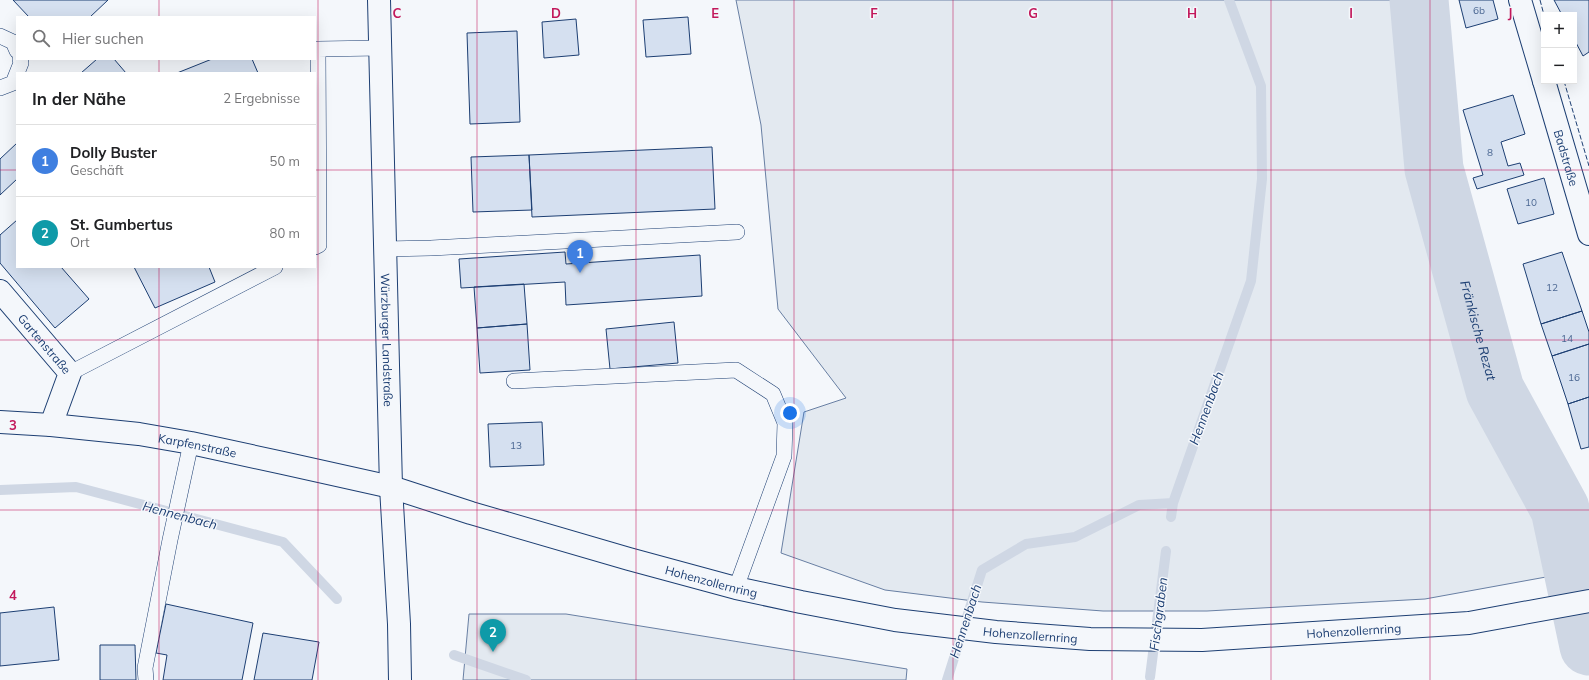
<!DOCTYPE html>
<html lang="de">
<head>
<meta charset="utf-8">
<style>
	:root { --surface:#fff; --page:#f6f6f6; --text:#202124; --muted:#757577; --line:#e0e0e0; --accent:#0f766e }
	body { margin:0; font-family:Mulish,sans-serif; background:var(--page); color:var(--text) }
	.controls { position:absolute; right:12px; top:12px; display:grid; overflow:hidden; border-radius:0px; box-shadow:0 4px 16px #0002 }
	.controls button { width:36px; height:36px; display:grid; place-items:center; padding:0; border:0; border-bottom:1px solid var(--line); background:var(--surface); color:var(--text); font:20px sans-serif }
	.you { position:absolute; left:790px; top:413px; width:14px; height:14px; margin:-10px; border:3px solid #fff; border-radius:50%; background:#1a73e8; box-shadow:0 0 0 6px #1a73e833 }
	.badge { display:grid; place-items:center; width:26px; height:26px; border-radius:50%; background:var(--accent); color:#fff; font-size:13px; font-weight:700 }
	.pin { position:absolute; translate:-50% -33px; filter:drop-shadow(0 1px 2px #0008) }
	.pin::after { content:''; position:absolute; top:21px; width:14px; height:12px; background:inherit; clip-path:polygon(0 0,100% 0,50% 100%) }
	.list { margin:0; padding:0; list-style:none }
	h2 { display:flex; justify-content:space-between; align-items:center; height:52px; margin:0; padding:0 16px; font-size:17px }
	h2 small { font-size:13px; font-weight:400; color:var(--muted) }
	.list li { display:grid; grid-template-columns:26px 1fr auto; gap:12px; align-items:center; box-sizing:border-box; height:72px; padding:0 16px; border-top:1px solid var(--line) }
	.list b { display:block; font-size:15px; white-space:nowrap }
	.list p { margin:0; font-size:13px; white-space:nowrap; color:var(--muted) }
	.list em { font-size:13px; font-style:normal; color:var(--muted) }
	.icon { flex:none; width:22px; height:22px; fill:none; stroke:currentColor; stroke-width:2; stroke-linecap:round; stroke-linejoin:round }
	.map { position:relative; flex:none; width:1589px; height:680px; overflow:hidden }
	.search { position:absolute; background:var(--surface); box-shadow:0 4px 16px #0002; left:16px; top:16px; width:300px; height:44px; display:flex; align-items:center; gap:10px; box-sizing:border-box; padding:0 14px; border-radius:0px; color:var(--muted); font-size:15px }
	.panel { position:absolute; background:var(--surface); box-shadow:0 4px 16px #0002; left:16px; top:72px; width:300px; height:196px; border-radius:0px }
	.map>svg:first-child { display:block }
	.green { fill:#e3e9f0; stroke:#687fa3 }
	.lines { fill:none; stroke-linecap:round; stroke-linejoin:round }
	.stream { stroke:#cfd7e4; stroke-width:10 }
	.river { stroke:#cfd7e4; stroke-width:59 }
	.building { fill:#d5e0f0; stroke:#1d3f73 }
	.lane-casing { stroke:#1d3f73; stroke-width:16 }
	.street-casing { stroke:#1d3f73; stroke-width:24 }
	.secondary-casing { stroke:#1d3f73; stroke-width:24 }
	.primary-casing { stroke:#1d3f73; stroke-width:24 }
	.lane { stroke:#f4f7fb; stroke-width:15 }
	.street { stroke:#f4f7fb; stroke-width:22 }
	.secondary { stroke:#f4f7fb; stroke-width:22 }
	.primary { stroke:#f4f7fb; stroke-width:22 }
	.fence { stroke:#1d3f73; stroke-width:1; stroke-dasharray:5 2; stroke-linecap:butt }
	.grid { fill:none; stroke:#c2185b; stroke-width:1; stroke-opacity:0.55 }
	.labels { text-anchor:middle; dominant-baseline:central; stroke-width:3; stroke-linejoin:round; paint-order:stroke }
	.number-label { font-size:10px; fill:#4b6792 }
	.street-label { font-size:12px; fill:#1d3f73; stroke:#f4f7fb }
	.water-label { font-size:13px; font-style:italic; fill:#1d3f73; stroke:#f4f7fb }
	.grid-label { font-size:13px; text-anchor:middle; font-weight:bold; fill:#c2185b; stroke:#f4f7fb; stroke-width:3; stroke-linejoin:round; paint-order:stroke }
</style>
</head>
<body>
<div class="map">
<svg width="1589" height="680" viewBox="0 0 1589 680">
	<rect width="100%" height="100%" fill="#f4f7fb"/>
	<path class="green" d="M 736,0 L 1396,0 L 1418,196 L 1440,285 L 1483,411 L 1535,515 L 1546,577 L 1425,599 L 1207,611 L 1103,611 L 982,602 L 885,590 L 781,553 L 804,412 L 846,398 L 778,309 L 761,125 Z
		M 469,614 L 566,614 L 907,669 L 906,680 L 463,680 Z"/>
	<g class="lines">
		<path class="stream" d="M 0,490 L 76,487 L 283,542 L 337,599
			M 1171,517 L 1173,503
			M 454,655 L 526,680
			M 1150,677 L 1166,551
			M 947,680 L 982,570 L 1026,544 L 1075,537 L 1139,505 L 1173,503 L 1251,281 L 1262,179 L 1261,86 L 1229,0"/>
		<path class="river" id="s1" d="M 1419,0 L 1434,169 L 1495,390 L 1560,509 L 1589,646"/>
	</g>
	<path class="building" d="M 13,0 L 108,0 L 90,17 L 29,17 Z
		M 1459,0 L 1493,0 L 1498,19 L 1466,28 Z
		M 1554,0 L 1589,0 L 1589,52 L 1583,56 L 1574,39 L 1574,15 L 1562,15 Z
		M 688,17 L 691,54 L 646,57 L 643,20 Z
		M 576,19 L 579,55 L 544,58 L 542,22 Z
		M 517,31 L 520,122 L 470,124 L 467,33 Z
		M 97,59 L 114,59 L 126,73 L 81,73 Z
		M 212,59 L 252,59 L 258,73 L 177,73 Z
		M 1513,95 L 1525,134 L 1501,142 L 1508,166 L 1520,163 L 1524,175 L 1477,189 L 1473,178 L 1483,175 L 1463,110 Z
		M 17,143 L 17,179 L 0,195 L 0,159 Z
		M 712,147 L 715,209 L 532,217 L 529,155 Z
		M 529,155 L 532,210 L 473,212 L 471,157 Z
		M 1544,178 L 1554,214 L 1518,224 L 1507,189 Z
		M 17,220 L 17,267 L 61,267 L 89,299 L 55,328 L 0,263 L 0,235 Z
		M 565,252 L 566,264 L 700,255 L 702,296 L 566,305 L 565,282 L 461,288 L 459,259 Z
		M 1562,252 L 1582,311 L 1541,324 L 1523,264 Z
		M 134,267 L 209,267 L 215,282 L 155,308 Z
		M 524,284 L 527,324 L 477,328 L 474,287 Z
		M 1582,311 L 1589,332 L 1589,344 L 1552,356 L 1541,324 Z
		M 674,322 L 678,363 L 610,369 L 606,329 Z
		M 527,324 L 530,370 L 480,373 L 477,328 Z
		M 1589,344 L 1589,397 L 1568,404 L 1552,356 Z
		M 1589,397 L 1589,447 L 1581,449 L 1568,404 Z
		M 542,422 L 544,465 L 490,467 L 488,424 Z
		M 166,604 L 253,623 L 242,680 L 163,680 L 167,655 L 156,653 Z
		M 54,607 L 59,660 L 0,666 L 0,613 Z
		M 263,633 L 319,642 L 312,680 L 254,680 Z
		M 100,645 L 135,645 L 136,680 L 100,680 Z"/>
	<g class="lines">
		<g class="lane-casing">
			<path id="lane" d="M 0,36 L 13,42 L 17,51
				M 0,88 L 13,83 L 21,63 L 20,59
				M 315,247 L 319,245 L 318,49 L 380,48
				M 385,249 L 431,248 L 737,232
				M 70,373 L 275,267
				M 514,381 L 736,370 L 773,394 L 785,423 L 784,456 L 736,588
				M 146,680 L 145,668 L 170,540 L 191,443"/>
		</g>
		<g class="street-casing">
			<g id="street">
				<path d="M 1520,0 L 1544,81"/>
				<path id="s2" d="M 1544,81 L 1589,234"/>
				<path id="s3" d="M 0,291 L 70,373 L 51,425"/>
			</g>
		</g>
		<g class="secondary-casing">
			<g id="secondary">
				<path id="s4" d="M 0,422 L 51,425 L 139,434 L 191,443 L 283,463 L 391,487 L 471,513 L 629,559 L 736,588 L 801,602 L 895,620 L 996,632 L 1090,639 L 1202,640 L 1469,623 L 1589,601"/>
			</g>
		</g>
		<g class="primary-casing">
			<g id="primary">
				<path id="s5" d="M 379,0 L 391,487 L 399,624 L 400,680"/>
			</g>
		</g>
		<use href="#lane" class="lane"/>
		<use href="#street" class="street"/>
		<use href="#secondary" class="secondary"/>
		<use href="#primary" class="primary"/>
		<path class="fence" d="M 1540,0 L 1544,15
			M 1564,81 L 1589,166"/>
	</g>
	<path class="grid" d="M 159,0 L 159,17M 318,0 L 318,680M 477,0 L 477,680M 636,0 L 636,680M 794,0 L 794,680M 953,0 L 953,680M 1112,0 L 1112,680M 1271,0 L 1271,680M 1430,0 L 1430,680M 159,59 L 159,73M 0,170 L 17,170M 315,170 L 1589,170M 159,267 L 159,680M 0,340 L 1589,340M 0,510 L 1589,510"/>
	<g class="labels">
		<g class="number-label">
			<text x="1479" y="10">6b</text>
			<text x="1490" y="152">8</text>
			<text x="1531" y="202">10</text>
			<text x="1552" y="287">12</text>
			<text x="1567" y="338">14</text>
			<text x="1574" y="377">16</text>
			<text x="516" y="445">13</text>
		</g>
		<g class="street-label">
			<text stroke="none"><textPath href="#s2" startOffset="80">Badstraße</textPath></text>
			<text stroke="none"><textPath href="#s5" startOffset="340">Würzburger Landstraße</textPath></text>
			<text stroke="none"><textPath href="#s3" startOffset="69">Gartenstraße</textPath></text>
			<text stroke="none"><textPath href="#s4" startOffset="199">Karpfenstraße</textPath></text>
			<text stroke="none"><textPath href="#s4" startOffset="731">Hohenzollernring</textPath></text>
			<text stroke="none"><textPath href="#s4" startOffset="1379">Hohenzollernring</textPath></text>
			<text stroke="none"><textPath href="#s4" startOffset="1055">Hohenzollernring</textPath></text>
		</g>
		<g class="water-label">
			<text stroke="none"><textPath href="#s1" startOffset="337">Fränkische Rezat</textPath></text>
			<text transform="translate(1206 408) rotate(-70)">Hennenbach</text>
			<text transform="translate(180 515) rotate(15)">Hennenbach</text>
			<text transform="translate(1158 614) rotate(-83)">Fischgraben</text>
			<text transform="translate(965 621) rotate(-72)">Hennenbach</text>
		</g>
	</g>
	<g class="grid-label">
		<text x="397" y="18">C</text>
		<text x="556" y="18">D</text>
		<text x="715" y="18">E</text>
		<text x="874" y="18">F</text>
		<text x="1033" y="18">G</text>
		<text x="1192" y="18">H</text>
		<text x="1351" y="18">I</text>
		<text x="1510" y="18">J</text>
		<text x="13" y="430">3</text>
		<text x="13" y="600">4</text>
	</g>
</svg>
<div class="controls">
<button>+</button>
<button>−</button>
</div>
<div class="you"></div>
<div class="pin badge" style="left:580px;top:273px;background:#3f7fe0">1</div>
<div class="pin badge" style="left:493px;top:652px;background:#0f9aa8">2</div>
<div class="search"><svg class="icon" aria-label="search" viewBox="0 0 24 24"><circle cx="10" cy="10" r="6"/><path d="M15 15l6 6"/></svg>Hier suchen</div>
<section class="panel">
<h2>In der Nähe<small>2 Ergebnisse</small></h2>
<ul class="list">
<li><span class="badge" style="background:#3f7fe0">1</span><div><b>Dolly Buster</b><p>Geschäft</p></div><em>50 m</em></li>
<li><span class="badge" style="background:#0f9aa8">2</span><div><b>St. Gumbertus</b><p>Ort</p></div><em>80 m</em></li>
</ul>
</section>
</div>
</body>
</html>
